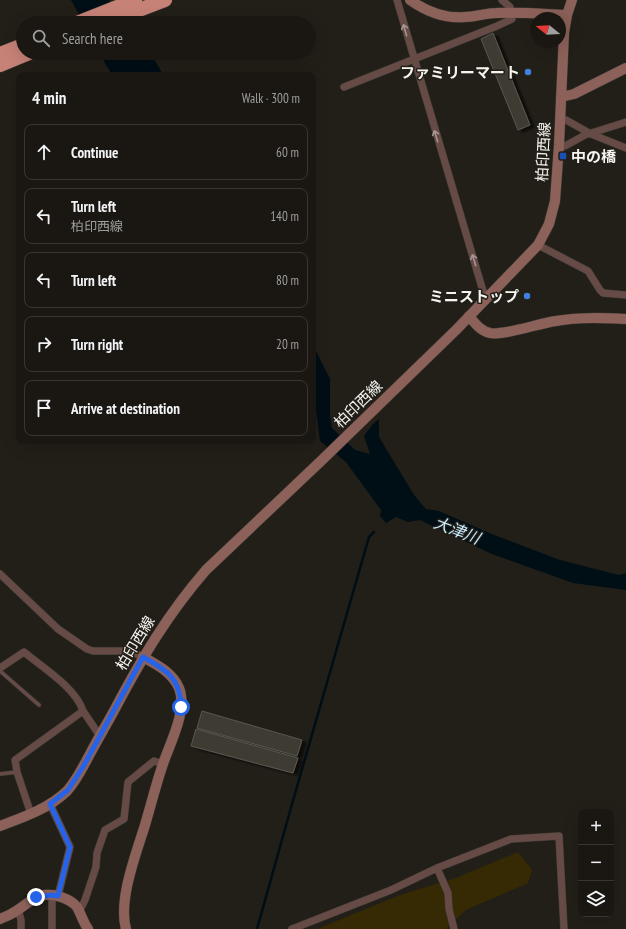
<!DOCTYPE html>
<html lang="en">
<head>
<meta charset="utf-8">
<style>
	:root { --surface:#1a1712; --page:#272420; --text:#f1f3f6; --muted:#9f9f9f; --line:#383632 }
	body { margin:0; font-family:"PT Sans Narrow","Noto Sans JP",sans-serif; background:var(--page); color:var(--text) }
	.controls { position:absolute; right:12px; bottom:12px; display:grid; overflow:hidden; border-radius:8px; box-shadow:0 4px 16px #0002 }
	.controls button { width:36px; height:36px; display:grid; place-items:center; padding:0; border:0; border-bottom:1px solid var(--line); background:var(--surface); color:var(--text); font:20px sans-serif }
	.compass { position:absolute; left:530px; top:12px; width:36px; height:36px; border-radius:50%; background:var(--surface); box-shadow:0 4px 16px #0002; rotate:288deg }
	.stop { position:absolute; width:12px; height:12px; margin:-9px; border:3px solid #2563eb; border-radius:50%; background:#fff }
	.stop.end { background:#2563eb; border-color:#fff; box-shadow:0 1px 4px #0008 }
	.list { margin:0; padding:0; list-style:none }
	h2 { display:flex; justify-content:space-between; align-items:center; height:52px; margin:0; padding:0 16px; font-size:17px }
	h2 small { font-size:13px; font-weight:400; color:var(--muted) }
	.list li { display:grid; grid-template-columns:26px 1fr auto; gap:12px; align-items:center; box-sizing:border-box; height:56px; margin:0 8px 8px; padding:0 8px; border:1px solid var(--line); border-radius:8px }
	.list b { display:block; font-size:15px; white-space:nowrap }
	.list p { margin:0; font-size:13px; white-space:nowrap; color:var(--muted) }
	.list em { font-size:13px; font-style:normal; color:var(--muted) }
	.icon { flex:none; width:22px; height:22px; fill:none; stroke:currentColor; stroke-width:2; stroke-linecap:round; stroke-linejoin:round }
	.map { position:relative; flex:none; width:626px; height:929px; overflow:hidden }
	.search { position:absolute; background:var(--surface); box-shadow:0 4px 16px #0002; left:16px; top:16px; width:300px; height:44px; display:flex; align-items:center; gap:10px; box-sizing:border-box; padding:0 14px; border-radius:22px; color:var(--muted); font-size:15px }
	.panel { position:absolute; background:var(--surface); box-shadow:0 4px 16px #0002; left:16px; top:72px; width:300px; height:372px; border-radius:8px }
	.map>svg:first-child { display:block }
	.green { fill:#352a04 }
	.water { fill:#000e16 }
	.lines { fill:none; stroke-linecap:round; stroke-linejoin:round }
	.stream { stroke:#000e16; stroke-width:2.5 }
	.building { fill:#3e3b33; stroke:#5a574f; filter:url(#shadow) }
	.lane-casing { stroke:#3b3932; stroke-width:4.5 }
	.street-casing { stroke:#3b3932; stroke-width:8 }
	.secondary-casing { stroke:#3b3932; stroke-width:11 }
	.highway-casing { stroke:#3b3932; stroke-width:15 }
	.lane { stroke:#654a45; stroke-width:3.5 }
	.street { stroke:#654a45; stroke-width:7 }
	.secondary { stroke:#8c6159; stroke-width:10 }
	.highway { stroke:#c68277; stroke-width:14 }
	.oneway { stroke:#a69692 }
	.route { stroke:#2563eb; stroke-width:5 }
	.shop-dot { fill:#3f7fe0; stroke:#221f18; stroke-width:1.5 }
	.transit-dot { fill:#1a4fb4; stroke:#221f18; stroke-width:1.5 }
	.labels { text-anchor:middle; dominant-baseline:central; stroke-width:3; stroke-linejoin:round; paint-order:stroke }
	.poi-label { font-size:15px; font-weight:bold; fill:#f6f4ef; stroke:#221f18; text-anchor:end }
	.street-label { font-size:15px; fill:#f6f4ef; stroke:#221f18 }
	.water-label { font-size:16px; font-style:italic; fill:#c4eafb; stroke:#221f18 }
</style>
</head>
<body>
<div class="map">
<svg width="626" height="929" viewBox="0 0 626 929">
	<defs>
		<filter id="shadow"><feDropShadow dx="4.5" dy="2.5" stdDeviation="1" flood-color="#0009"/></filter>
	</defs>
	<rect width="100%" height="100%" fill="#221f18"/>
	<path class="green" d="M 518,852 L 532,870 L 528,883 L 466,910 L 446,929 L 317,929 L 400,895 L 456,878 Z"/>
	<path class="water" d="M 71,0 L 109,0 L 121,23 L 84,23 Z
		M 99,53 L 151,53 L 163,75 L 112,75 Z
		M 313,345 L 330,379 L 330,415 L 332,428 L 355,450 L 370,454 L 364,436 L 372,425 L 379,419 L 379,437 L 414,495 L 426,509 L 439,511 L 494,535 L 560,560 L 619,575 L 626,573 L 626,590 L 573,583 L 492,554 L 420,520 L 408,522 L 396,517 L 386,523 L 380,516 L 381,510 L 346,462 L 320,441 L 315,403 L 313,400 Z"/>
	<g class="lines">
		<path class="stream" d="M 257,929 L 292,804 L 369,537 L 374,532"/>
	</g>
	<path class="building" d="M 493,33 L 530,125 L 518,130 L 481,39 Z
		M 202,711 L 302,740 L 297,756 L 197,728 Z
		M 196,729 L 298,758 L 293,773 L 191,746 Z"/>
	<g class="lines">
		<g class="lane-casing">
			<path id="lane" d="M 0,671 L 39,705
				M 0,774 L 17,772"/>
		</g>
		<g class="street-casing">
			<path id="street" d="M 397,0 L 483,291 L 487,296
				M 502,0 L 510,7 L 510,13
				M 344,87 L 497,26 L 512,19 L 513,13
				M 560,119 L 566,120 L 591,134 L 626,148
				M 559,145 L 565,146 L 585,135 L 626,122
				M 538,245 L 588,271 L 600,290 L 603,293 L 626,295
				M 0,574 L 58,629 L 87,649 L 93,651 L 125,651 L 132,652 L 143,657
				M 0,668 L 24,652 C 42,667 76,688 83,711 L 100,736
				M 50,804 L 70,847 L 58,896
				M 31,814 L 17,772 L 15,760 L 83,711
				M 437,868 L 448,893 L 449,909 L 454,929
				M 52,895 L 52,929
				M 18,909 L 21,920 L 21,929
				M 79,912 L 85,900 L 96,867 L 97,853 L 105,830 L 124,819 L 128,782 L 154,761 L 163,764
				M 292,929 L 391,890 L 437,868 L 511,839 L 559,836 L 564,929"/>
		</g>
		<g class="secondary-casing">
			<path id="secondary" d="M 410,0 C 427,12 445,19 465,17 C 476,17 486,13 496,13 C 520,12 544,14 567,15
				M 561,97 L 574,94 L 626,68
				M 469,316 C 475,323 480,331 490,333 C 503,336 540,323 556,321 C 579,317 603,318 626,319
				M 0,826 C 24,817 48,809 67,791 C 77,780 84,765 91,752 C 99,737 108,722 116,707 C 143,656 168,614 206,570 L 322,460 L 456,330 L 538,245 L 549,224 L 555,201 L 559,145 L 564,33 L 567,15 L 572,0
				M 0,919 C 4,917 8,916 11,914 C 30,904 36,889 61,897 C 67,899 73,902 77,907 C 81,914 83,922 88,929
				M 126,929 C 118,900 136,854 145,825 C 151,805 156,784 163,764 C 170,743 188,710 179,688 C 172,672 157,665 143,657"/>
		</g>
		<g class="highway-casing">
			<path id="highway" d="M 77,23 L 135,0
				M 105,23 L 165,0
				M 0,54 L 23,45
				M 0,65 L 29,53"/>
		</g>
		<use href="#lane" class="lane"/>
		<use href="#street" class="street"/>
		<use href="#secondary" class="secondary"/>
		<use href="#highway" class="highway"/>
	</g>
	<defs><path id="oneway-shaft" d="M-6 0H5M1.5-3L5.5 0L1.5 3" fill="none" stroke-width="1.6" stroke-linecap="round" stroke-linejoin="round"/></defs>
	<g class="oneway">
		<use href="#oneway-shaft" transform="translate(405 30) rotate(-106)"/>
		<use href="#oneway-shaft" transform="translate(436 136) rotate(-107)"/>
		<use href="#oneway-shaft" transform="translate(474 260) rotate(-107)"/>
	</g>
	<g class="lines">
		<path class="route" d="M 36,897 L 52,895 L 58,896 L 70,847 L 50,804 L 68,790 L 83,767 L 143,657 C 165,669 181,678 181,707"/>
	</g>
	<g class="shop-dot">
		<circle cx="528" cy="72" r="4"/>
		<circle cx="527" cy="296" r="4"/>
	</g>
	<rect class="transit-dot" x="559" y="152" width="8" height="8" rx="2"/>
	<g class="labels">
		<g class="poi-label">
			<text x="520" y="72">ファミリーマート</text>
			<text x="571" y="156" text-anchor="start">中の橋</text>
			<text x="519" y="296">ミニストップ</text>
		</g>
		<g class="street-label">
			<text transform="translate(543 152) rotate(-87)">柏印西線</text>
			<text transform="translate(358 404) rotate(-44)">柏印西線</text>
			<text transform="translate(135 643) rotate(-59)">柏印西線</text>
		</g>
		<g class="water-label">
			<text transform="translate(457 530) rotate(21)">大津川</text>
		</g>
	</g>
</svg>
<div class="controls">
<button>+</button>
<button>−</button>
<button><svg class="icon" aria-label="layers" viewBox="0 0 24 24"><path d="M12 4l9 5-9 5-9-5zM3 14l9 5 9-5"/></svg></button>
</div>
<svg class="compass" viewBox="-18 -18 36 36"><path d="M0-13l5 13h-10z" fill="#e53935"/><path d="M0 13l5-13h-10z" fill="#9f9f9f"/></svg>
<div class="stop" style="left:181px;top:707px"></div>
<div class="stop end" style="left:36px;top:897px"></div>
<div class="search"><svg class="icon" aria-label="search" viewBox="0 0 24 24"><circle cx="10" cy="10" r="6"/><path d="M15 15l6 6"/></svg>Search here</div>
<section class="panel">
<h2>4 min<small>Walk · 300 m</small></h2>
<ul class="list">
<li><svg class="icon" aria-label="ahead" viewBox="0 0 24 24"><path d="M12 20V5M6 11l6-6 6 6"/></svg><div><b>Continue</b></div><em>60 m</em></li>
<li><svg class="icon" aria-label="left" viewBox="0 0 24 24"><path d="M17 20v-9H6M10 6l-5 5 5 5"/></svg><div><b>Turn left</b><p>柏印西線</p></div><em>140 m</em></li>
<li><svg class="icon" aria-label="left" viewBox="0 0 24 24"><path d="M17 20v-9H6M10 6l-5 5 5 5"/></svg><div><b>Turn left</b></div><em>80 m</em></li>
<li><svg class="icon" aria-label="right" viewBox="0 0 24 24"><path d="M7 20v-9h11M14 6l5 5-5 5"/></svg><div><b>Turn right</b></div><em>20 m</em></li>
<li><svg class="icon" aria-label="arrive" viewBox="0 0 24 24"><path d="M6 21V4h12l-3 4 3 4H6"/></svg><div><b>Arrive at destination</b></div></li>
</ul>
</section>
</div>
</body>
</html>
